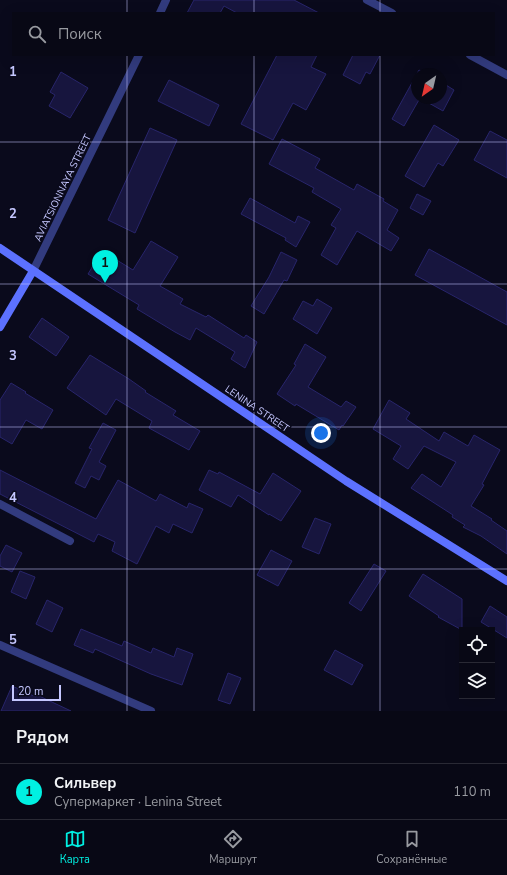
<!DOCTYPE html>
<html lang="ru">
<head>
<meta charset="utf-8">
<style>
	:root { --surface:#080815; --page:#11111e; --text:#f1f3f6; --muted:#989aa0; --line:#292934; --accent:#00f0e2 }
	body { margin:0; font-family:"Nunito Sans",sans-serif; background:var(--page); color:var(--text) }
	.controls { position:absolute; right:12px; bottom:12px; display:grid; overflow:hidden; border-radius:0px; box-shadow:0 4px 16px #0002 }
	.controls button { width:36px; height:36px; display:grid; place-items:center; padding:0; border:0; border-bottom:1px solid var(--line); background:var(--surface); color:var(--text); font:20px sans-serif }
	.compass { position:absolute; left:411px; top:68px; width:36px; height:36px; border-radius:50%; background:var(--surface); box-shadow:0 4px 16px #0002; rotate:214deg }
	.scale { position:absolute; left:12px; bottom:10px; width:49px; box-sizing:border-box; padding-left:4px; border:2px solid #c5c7ff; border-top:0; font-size:11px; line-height:14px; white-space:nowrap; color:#c5c7ff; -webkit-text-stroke:3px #0a0a1c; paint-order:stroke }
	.you { position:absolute; left:321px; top:433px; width:14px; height:14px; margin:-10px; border:3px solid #fff; border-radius:50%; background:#1a73e8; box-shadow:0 0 0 6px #1a73e833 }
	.badge { display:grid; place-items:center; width:26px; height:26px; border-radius:50%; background:var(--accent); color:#111; font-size:13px; font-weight:700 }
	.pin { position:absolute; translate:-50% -33px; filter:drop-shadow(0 1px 2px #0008) }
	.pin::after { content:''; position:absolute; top:21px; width:14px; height:12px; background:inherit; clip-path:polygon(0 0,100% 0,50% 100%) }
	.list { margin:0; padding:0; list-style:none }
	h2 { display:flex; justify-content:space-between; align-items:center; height:52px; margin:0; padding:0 16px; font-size:17px }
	h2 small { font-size:13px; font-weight:400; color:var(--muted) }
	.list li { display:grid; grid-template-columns:26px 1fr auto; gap:12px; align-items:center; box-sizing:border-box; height:56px; padding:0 16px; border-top:1px solid var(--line) }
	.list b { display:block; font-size:15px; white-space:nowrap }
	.list p { margin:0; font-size:13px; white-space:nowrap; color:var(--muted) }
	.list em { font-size:13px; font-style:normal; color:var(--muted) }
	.icon { flex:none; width:22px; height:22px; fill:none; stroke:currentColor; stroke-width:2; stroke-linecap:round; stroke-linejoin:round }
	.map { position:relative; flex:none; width:507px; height:711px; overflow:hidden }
	.search { position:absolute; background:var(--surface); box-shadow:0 4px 16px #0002; left:12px; right:12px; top:12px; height:44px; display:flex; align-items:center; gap:10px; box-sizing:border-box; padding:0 14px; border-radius:0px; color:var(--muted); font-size:15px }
	.sheet { height:108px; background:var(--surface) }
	nav { display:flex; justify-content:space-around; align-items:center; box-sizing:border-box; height:56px; border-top:1px solid var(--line); background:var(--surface); font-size:11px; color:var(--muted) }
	nav a { display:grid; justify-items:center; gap:2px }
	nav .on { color:var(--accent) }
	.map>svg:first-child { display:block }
	.building { fill:#17153e; stroke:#28256b }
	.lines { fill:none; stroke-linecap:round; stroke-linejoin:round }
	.service { stroke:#323b7e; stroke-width:8 }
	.tertiary { stroke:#323b7e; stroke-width:8 }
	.secondary { stroke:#5c71ff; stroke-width:8 }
	.grid { fill:none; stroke:#c5c7ff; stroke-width:1; stroke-opacity:0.55 }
	.labels { text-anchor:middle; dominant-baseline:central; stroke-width:3; stroke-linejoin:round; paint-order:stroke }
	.street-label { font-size:10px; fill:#c5c7ff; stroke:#0a0a1c }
	.grid-label { font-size:13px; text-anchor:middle; font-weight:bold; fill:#c5c7ff; stroke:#0a0a1c; stroke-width:3; stroke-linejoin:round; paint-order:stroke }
</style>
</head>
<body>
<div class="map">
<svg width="507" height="711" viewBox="0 0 507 711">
	<rect width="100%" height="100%" fill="#0a0a1c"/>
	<path class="building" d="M 194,0 L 294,0 L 319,13 L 237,13 L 224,6 L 220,13 L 187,13 Z
		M 277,55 L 317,55 L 311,67 L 326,74 L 306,110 L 293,103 L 273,140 L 241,124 Z
		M 353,55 L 380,55 L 370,74 L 366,72 L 360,84 L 343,75 Z
		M 419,70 L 426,74 L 417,74 L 417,98 L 441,98 L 441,82 L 454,90 L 443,111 L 420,98 L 404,126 L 392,119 Z
		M 61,72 L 88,88 L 70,118 L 49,106 L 55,95 L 50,92 Z
		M 169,80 L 219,105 L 209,126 L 158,101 Z
		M 434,125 L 459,140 L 443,166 L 438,163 L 424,187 L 405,176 Z
		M 150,128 L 177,140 L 135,233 L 108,220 Z
		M 490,131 L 507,140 L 507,178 L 474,160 Z
		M 282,139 L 320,159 L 315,168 L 354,190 L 357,184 L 384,199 L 383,201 L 398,210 L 387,230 L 399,238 L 391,251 L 357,231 L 337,265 L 321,255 L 336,228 L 331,225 L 341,209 L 312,192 L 314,188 L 269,164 Z
		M 417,194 L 431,201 L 423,215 L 410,208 Z
		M 250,198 L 295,223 L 298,216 L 310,222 L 296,247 L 285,240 L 286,238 L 241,214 Z
		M 151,241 L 178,257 L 160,286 L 183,299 L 180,304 L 206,317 L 208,315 L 244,338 L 246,335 L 257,342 L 245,368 L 231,359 L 235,352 L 196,328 L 190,340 L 175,332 L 137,309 L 139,305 L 88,274 L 102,251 L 133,270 Z
		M 429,249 L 507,292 L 507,325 L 415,275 Z
		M 281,252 L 297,260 L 287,281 L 284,280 L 264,314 L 251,306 L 269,277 Z
		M 317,299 L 332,308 L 317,334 L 293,319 L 303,301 L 313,306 Z
		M 42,318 L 69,337 L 56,356 L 29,337 Z
		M 305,344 L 326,357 L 308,387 L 341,407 L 346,401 L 356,407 L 343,426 L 342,425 L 339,430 L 296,404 L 295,406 L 277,394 L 296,365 L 294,364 Z
		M 90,355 L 129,379 L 146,391 L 145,392 L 176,411 L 173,415 L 200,431 L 189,450 L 149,428 L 152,421 L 116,399 L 106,415 L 67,388 Z
		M 11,383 L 26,392 L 25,393 L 53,410 L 42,429 L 26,420 L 12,444 L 0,437 L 0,400 Z
		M 389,400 L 410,413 L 406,419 L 439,441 L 444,432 L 468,446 L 474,435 L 500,450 L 482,484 L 484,485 L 471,506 L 492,519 L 491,520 L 507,531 L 507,554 L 481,536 L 463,527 L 465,525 L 452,517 L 453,515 L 411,488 L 422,474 L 441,487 L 456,462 L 424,446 L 408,469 L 393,459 L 401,446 L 373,429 Z
		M 103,423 L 116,430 L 99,462 L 106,466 L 99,480 L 91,476 L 85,488 L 75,483 L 92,449 L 89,448 Z
		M 0,470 L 96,519 L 118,480 L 156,501 L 160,494 L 187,508 L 189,503 L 203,509 L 192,533 L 173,524 L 169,533 L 156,526 L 137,564 L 112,551 L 115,542 L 98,534 L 94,542 L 0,494 Z
		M 209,470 L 218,474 L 219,472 L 260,494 L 273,473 L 301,491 L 281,521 L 269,514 L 269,515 L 238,495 L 231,507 L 199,490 Z
		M 315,518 L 331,524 L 319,554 L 302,547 Z
		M 6,545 L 22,553 L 12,572 L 0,566 L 0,556 Z
		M 271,550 L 292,561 L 278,586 L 257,575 Z
		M 374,564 L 386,571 L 361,611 L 349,603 Z
		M 20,571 L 35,577 L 26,599 L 11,592 Z
		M 423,574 L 462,599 L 462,630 L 438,617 L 439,616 L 409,596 Z
		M 47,600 L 63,608 L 52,632 L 36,624 Z
		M 490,606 L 507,617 L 507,638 L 481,622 Z
		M 81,629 L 122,646 L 124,641 L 151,653 L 153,648 L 174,657 L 177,648 L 193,654 L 182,685 L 151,674 L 95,649 L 93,653 L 74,645 Z
		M 335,650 L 363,665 L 352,685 L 324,670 Z
		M 228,673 L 241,678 L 230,704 L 218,700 Z
		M 12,686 L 36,697 L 37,695 L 71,711 L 1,711 Z"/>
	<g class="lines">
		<path class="service" d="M 0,504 L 70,541"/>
		<path class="tertiary" d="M 367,0 L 392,13
			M 160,13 L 166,0
			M 470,55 L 507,75
			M 33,271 L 139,55
			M 0,645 L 151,711"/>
		<path class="secondary" d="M 0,248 L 346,481 L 507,581
			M 0,327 L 33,271"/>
	</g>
	<path class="grid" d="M 127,0 L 127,13M 254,0 L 254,13M 380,0 L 380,13M 127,55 L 127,711M 254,55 L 254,711M 380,55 L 380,711M 0,142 L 507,142M 0,284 L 507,284M 0,427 L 507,427M 0,569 L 507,569"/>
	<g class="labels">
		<g class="street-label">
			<text transform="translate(63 188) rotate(-64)">AVIATSIONNAYA STREET</text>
			<text transform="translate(257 409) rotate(34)">LENINA STREET</text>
		</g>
	</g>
	<g class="grid-label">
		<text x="13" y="76">1</text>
		<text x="13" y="218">2</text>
		<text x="13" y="360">3</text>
		<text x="13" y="502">4</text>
		<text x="13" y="644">5</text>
	</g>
</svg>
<div class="controls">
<button><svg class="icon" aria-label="locate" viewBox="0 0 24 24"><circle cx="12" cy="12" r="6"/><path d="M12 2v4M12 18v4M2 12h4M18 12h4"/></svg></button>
<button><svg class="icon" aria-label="layers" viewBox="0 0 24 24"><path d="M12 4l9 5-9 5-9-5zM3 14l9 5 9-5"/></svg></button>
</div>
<svg class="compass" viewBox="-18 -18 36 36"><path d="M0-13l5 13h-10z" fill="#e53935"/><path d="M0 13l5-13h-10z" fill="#989aa0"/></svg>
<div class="scale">20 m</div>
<div class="you"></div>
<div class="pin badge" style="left:105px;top:283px">1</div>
<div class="search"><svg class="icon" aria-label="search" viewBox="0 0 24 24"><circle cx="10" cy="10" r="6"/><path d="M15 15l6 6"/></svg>Поиск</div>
</div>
<section class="sheet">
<h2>Рядом<small></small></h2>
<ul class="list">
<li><span class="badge">1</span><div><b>Сильвер</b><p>Супермаркет · Lenina Street</p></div><em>110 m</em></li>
</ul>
</section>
<nav>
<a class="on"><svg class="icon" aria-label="map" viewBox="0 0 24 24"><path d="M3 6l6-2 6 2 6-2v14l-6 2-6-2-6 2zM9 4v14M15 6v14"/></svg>Карта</a>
<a><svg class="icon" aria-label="directions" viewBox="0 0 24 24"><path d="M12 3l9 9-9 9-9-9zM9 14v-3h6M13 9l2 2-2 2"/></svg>Маршрут</a>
<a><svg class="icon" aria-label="saved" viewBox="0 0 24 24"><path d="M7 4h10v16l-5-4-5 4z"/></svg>Сохранённые</a>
</nav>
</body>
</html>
